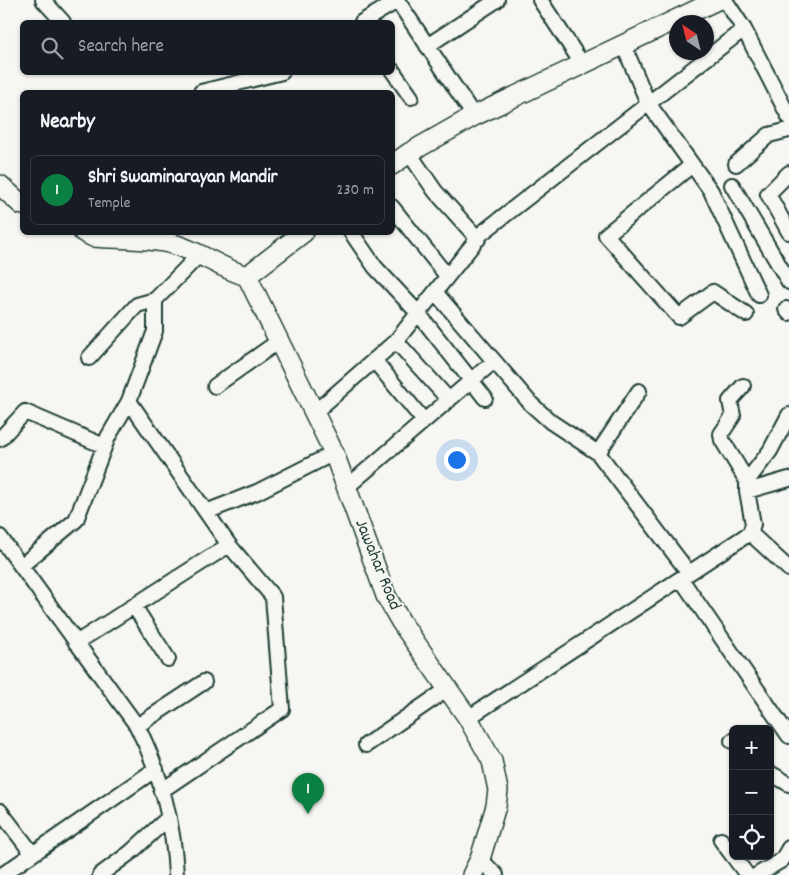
<!DOCTYPE html>
<html lang="en">
<head>
<meta charset="utf-8">
<style>
	:root { --surface:#171b24; --page:#20242c; --text:#f1f3f6; --muted:#9ea1a6; --line:#363941; --accent:#0b8043 }
	body { margin:0; font-family:Dekko,sans-serif; background:var(--page); color:var(--text) }
	.controls { position:absolute; right:15px; bottom:15px; display:grid; overflow:hidden; border-radius:8px; box-shadow:0 1px 4px #0004 }
	.controls button { width:45px; height:45px; display:grid; place-items:center; padding:0; border:0; border-bottom:1px solid var(--line); background:var(--surface); color:var(--text); font:25px sans-serif }
	.compass { position:absolute; left:669px; top:15px; width:45px; height:45px; border-radius:50%; background:var(--surface); box-shadow:0 1px 4px #0004; rotate:325deg }
	.you { position:absolute; left:456px; top:459px; width:18px; height:18px; margin:-12px; border:4px solid #fff; border-radius:50%; background:#1a73e8; box-shadow:0 0 0 8px #1a73e833 }
	.badge { display:grid; place-items:center; width:32px; height:32px; border-radius:50%; background:var(--accent); color:#fff; font-size:16px; font-weight:700 }
	.pin { position:absolute; translate:-50% -41px; filter:drop-shadow(0 1px 2px #0008) }
	.pin::after { content:''; position:absolute; top:26px; width:18px; height:15px; background:inherit; clip-path:polygon(0 0,100% 0,50% 100%) }
	.list { margin:0; padding:0; list-style:none }
	h2 { display:flex; justify-content:space-between; align-items:center; height:65px; margin:0; padding:0 20px; font-size:21px }
	h2 small { font-size:16px; font-weight:400; color:var(--muted) }
	.list li { display:grid; grid-template-columns:32px 1fr auto; gap:15px; align-items:center; box-sizing:border-box; height:70px; margin:0 10px 10px; padding:0 10px; border:1px solid var(--line); border-radius:8px }
	.list b { display:block; font-size:19px; white-space:nowrap }
	.list p { margin:0; font-size:16px; white-space:nowrap; color:var(--muted) }
	.list em { font-size:16px; font-style:normal; color:var(--muted) }
	.icon { flex:none; width:28px; height:28px; fill:none; stroke:currentColor; stroke-width:2; stroke-linecap:round; stroke-linejoin:round }
	.map { position:relative; flex:none; width:789px; height:875px; overflow:hidden }
	.search { position:absolute; background:var(--surface); box-shadow:0 1px 4px #0004; left:20px; top:20px; width:375px; height:55px; display:flex; align-items:center; gap:12px; box-sizing:border-box; padding:0 18px; border-radius:8px; color:var(--muted); font-size:19px }
	.panel { position:absolute; background:var(--surface); box-shadow:0 1px 4px #0004; left:20px; top:90px; width:375px; height:145px; border-radius:8px }
	.map>svg:first-child { display:block }
	.lines { fill:none; stroke-linecap:round; stroke-linejoin:round }
	.street-casing { stroke:#1f3d34; stroke-width:18 }
	.secondary-casing { stroke:#1f3d34; stroke-width:22 }
	.street { stroke:#f6f6f2; stroke-width:14 }
	.secondary { stroke:#f6f6f2; stroke-width:19 }
	.labels { text-anchor:middle; dominant-baseline:central; stroke-width:4; stroke-linejoin:round; paint-order:stroke }
	.street-label { font-size:18px; fill:#1f3d34; stroke:#f6f6f2 }
</style>
</head>
<body>
<div class="map">
<svg width="789" height="875" viewBox="0 0 789 875">
	<rect width="100%" height="100%" fill="#f6f6f2"/>
	<filter id="ink" filterUnits="userSpaceOnUse"><feTurbulence type="fractalNoise" baseFrequency=".02" numOctaves="2"/><feDisplacementMap in="SourceGraphic" scale="10" xChannelSelector="R" yChannelSelector="G"/><feConvolveMatrix kernelMatrix="1 2 1 2 8 2 1 2 1" color-interpolation-filters="sRGB"/></filter>
	<g filter="url(#ink)">
		<g class="lines">
			<g class="street-casing">
				<path id="street" d="M 43,0 L 63,22
					M 397,0 L 474,116
					M 540,0 L 583,65
					M 725,0 L 744,29 L 789,117
					M 362,22 L 397,1
					M 427,46 L 497,0
					M 624,46 L 648,103 L 711,191 L 759,295
					M 392,70 L 411,97
					M 201,92 L 282,72
					M 409,153 L 435,191 L 478,239
					M 736,164 L 769,135 L 789,130
					M 692,165 L 606,235 L 679,317 L 713,292 L 746,314
					M 789,173 L 768,194 L 789,232
					M 732,185 L 789,282
					M 392,207 L 447,276
					M 351,232 L 375,267 L 418,313 L 485,398
					M 435,292 L 531,404 L 551,422 L 598,453 L 689,573
					M 786,309 L 789,313
					M 396,341 L 449,400
					M 89,358 L 137,305 L 155,300
					M 374,360 L 424,421
					M 215,386 L 279,341
					M 743,386 L 730,401 L 733,416 L 721,434 L 722,440 L 747,481
					M 129,401 L 229,545 L 273,597 L 282,709 L 161,791
					M 315,412 L 396,341 L 482,233 L 744,29
					M 0,439 L 25,412 L 104,446
					M 598,453 L 639,391
					M 347,487 L 493,362
					M 747,491 L 789,479
					M 206,512 L 257,492 L 334,453
					M 750,533 L 789,569
					M 0,537 L 137,726 C 160,770 174,825 176,875
					M 21,566 L 76,520 L 108,437 L 129,401 L 155,331 L 155,300 L 199,255
					M 681,579 L 789,736
					M 134,606 L 168,659
					M 76,643 L 229,545
					M 468,718 L 750,533 L 753,524 L 747,491 L 747,481 L 770,451 L 789,415
					M 137,726 L 204,682
					M 732,741 L 733,741
					M 366,745 L 449,688
					M 770,773 L 789,784
					M 0,811 L 32,853
					M 721,840 L 733,856
					M 733,856 L 747,875
					M 480,859 L 496,875
					M 2,875 L 156,769
					M 100,875 L 131,852 L 167,819
					M 757,875 L 782,860 L 789,848"/>
			</g>
			<g class="secondary-casing">
				<path id="secondary" d="M 392,165 L 409,153 L 474,116 L 717,0
					M 0,185 L 22,205
					M 83,232 L 93,237 C 118,239 150,238 173,244 C 199,251 221,269 247,276 L 304,232
					M 247,276 L 334,453 L 386,596 L 401,622 L 468,718 L 492,761 L 498,790 L 496,806 L 480,859 L 472,875"/>
			</g>
			<use href="#street" class="street"/>
			<use href="#secondary" class="secondary"/>
		</g>
	</g>
	<g class="labels">
		<g class="street-label">
			<text transform="translate(377 565) rotate(68)">Jawahar Road</text>
		</g>
	</g>
</svg>
<div class="controls">
<button>+</button>
<button>−</button>
<button><svg class="icon" aria-label="locate" viewBox="0 0 24 24"><circle cx="12" cy="12" r="6"/><path d="M12 2v4M12 18v4M2 12h4M18 12h4"/></svg></button>
</div>
<svg class="compass" viewBox="-18 -18 36 36"><path d="M0-13l5 13h-10z" fill="#e53935"/><path d="M0 13l5-13h-10z" fill="#9ea1a6"/></svg>
<div class="you"></div>
<div class="pin badge" style="left:308px;top:814px">1</div>
<div class="search"><svg class="icon" aria-label="search" viewBox="0 0 24 24"><circle cx="10" cy="10" r="6"/><path d="M15 15l6 6"/></svg>Search here</div>
<section class="panel">
<h2>Nearby<small></small></h2>
<ul class="list">
<li><span class="badge">1</span><div><b>Shri Swaminarayan Mandir</b><p>Temple</p></div><em>230 m</em></li>
</ul>
</section>
</div>
</body>
</html>
